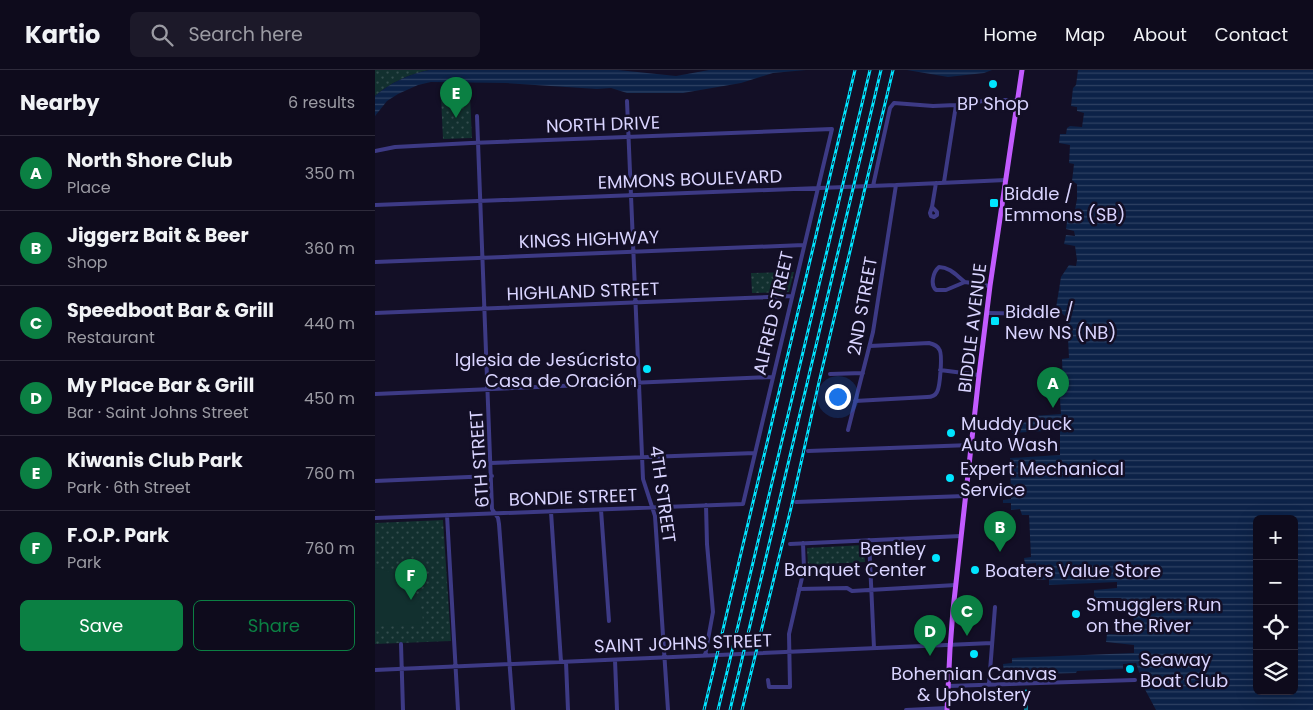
<!DOCTYPE html>
<html lang="en">
<head>
<meta charset="utf-8">
<style>
	:root { --surface:#0e0b1c; --page:#1c1929; --text:#f1f3f6; --muted:#9b9ba3; --line:#2e2b3b; --accent:#0b8043 }
	body { margin:0; font-family:Poppins,sans-serif; background:var(--page); color:var(--text) }
	.controls { position:absolute; right:15px; bottom:15px; display:grid; overflow:hidden; border-radius:8px; box-shadow:0 5px 20px #0002 }
	.controls button { width:45px; height:45px; display:grid; place-items:center; padding:0; border:0; border-bottom:1px solid var(--line); background:var(--surface); color:var(--text); font:25px sans-serif }
	.you { position:absolute; left:462px; top:326px; width:18px; height:18px; margin:-12px; border:4px solid #fff; border-radius:50%; background:#1a73e8; box-shadow:0 0 0 8px #1a73e833 }
	.badge { display:grid; place-items:center; width:32px; height:32px; border-radius:50%; background:var(--accent); color:#fff; font-size:16px; font-weight:700 }
	.pin { position:absolute; translate:-50% -41px; filter:drop-shadow(0 1px 2px #0008) }
	.pin::after { content:''; position:absolute; top:26px; width:18px; height:15px; background:inherit; clip-path:polygon(0 0,100% 0,50% 100%) }
	.list { margin:0; padding:0; list-style:none }
	h2 { display:flex; justify-content:space-between; align-items:center; height:65px; margin:0; padding:0 20px; font-size:21px }
	h2 small { font-size:16px; font-weight:400; color:var(--muted) }
	.list li { display:grid; grid-template-columns:32px 1fr auto; gap:15px; align-items:center; box-sizing:border-box; height:75px; padding:0 20px; border-top:1px solid var(--line) }
	.list b { display:block; font-size:19px; white-space:nowrap }
	.list p { margin:0; font-size:16px; white-space:nowrap; color:var(--muted) }
	.list em { font-size:16px; font-style:normal; color:var(--muted) }
	.actions { display:flex; gap:10px; padding:15px 20px }
	.actions a { flex:1; padding:11px 0; border:1px solid var(--accent); border-radius:8px; text-align:center; font-size:18px; color:var(--accent) }
	.actions .main { background:var(--accent); color:#fff }
	.icon { flex:none; width:28px; height:28px; fill:none; stroke:currentColor; stroke-width:2; stroke-linecap:round; stroke-linejoin:round }
	.map { position:relative; flex:none; width:938px; height:640px; overflow:hidden }
	header { display:flex; align-items:center; gap:30px; box-sizing:border-box; height:70px; padding:0 25px; background:var(--surface); border-bottom:1px solid var(--line) }
	header strong { font-size:24px }
	nav { display:flex; gap:28px; margin-inline-start:auto; font-size:18px }
	.search { width:350px; height:45px; background:var(--page); display:flex; align-items:center; gap:12px; box-sizing:border-box; padding:0 18px; border-radius:8px; color:var(--muted); font-size:19px }
	main { display:flex }
	aside { flex:1; background:var(--surface) }
	.map>svg:first-child { display:block }
	.green { fill:url(#green-dots) }
	.pitch { fill:#12302f }
	.water { fill:url(#water-rules); fill-rule:evenodd }
	.lines { fill:none; stroke-linecap:round; stroke-linejoin:round }
	.minor { stroke:#3d3a85; stroke-width:4 }
	.major { stroke:#c25bff; stroke-width:5 }
	.rail-casing { stroke:#00e5ff; stroke-width:3 }
	.rail { stroke:#130f26; stroke-width:1; stroke-dasharray:4; stroke-linecap:butt }
	.poi-dot { fill:#00e5ff; stroke:#130f26; stroke-width:2 }
	.labels { text-anchor:middle; dominant-baseline:central; stroke-width:5; stroke-linejoin:round; paint-order:stroke }
	.poi-label { font-size:18px; fill:#d9d4ff; stroke:#130f26; text-anchor:start }
	.street-label { font-size:18px; fill:#d9d4ff; stroke:#130f26 }
</style>
</head>
<body>
<header>
<strong>Kartio</strong>
<div class="search"><svg class="icon" aria-label="search" viewBox="0 0 24 24"><circle cx="10" cy="10" r="6"/><path d="M15 15l6 6"/></svg>Search here</div>
<nav><a>Home</a><a>Map</a><a>About</a><a>Contact</a></nav>
</header>
<main>
<aside>
<h2>Nearby<small>6 results</small></h2>
<ul class="list">
<li><span class="badge">A</span><div><b>North Shore Club</b><p>Place</p></div><em>350 m</em></li>
<li><span class="badge">B</span><div><b>Jiggerz Bait &amp; Beer</b><p>Shop</p></div><em>360 m</em></li>
<li><span class="badge">C</span><div><b>Speedboat Bar &amp; Grill</b><p>Restaurant</p></div><em>440 m</em></li>
<li><span class="badge">D</span><div><b>My Place Bar &amp; Grill</b><p>Bar · Saint Johns Street</p></div><em>450 m</em></li>
<li><span class="badge">E</span><div><b>Kiwanis Club Park</b><p>Park · 6th Street</p></div><em>760 m</em></li>
<li><span class="badge">F</span><div><b>F.O.P. Park</b><p>Park</p></div><em>760 m</em></li>
</ul>
<div class="actions"><a class="main">Save</a><a>Share</a></div>
</aside>
<div class="map">
<svg width="938" height="640" viewBox="0 0 938 640">
	<defs>
		<pattern id="green-dots" width="8" height="8" patternUnits="userSpaceOnUse" patternTransform="scale(1.25)"><rect width="8" height="8" fill="#12302f"/><path d="M2 2h.1M6 6h.1" fill="none" stroke="#344d4e" stroke-width="1.8" stroke-linecap="round"/></pattern>
		<pattern id="water-rules" width="6" height="5" patternUnits="userSpaceOnUse" patternTransform="scale(1.25)"><rect width="6" height="5" fill="#0c2248"/><path d="M0 2.5h6" fill="none" stroke="#2f4163"/></pattern>
	</defs>
	<rect width="100%" height="100%" fill="#130f26"/>
	<path class="green" d="M 0,0 L 54,0 C 34,4 15,13 0,26 Z
		M 95,26 L 97,68 L 68,69 L 66,27 Z
		M 419,202 L 414,222 L 377,223 L 376,203 Z
		M 68,450 L 76,571 L 0,574 L 0,453 Z
		M 489,475 L 490,492 L 433,495 L 432,478 Z"/>
	<path class="pitch" d="M 0,498 C 29,502 48,525 48,554 L 0,556 Z"/>
	<path class="water" d="M 54,0 L 243,0 L 301,6 L 334,0 L 431,0 L 398,3 L 366,13 L 308,23 L 252,23 L 236,18 L 222,19 L 131,13 L 56,12 L 43,15 L 23,24 L 12,31 L 0,46 L 0,26 C 15,13 34,4 54,0 Z
		M 532,0 L 617,0 L 609,3 L 573,7 Z
		M 703,0 L 938,0 L 938,640 L 781,640 L 766,612 L 764,611 L 764,602 L 761,593 L 748,594 L 748,599 L 702,601 L 701,603 L 634,605 L 633,602 L 629,602 L 628,594 L 637,593 L 637,588 L 759,583 L 759,575 L 731,572 L 732,564 L 753,565 L 752,560 L 754,558 L 757,565 L 760,563 C 760,549 757,536 746,528 L 719,528 L 719,520 L 742,518 L 742,512 L 674,515 L 674,509 L 662,510 L 661,493 L 650,494 L 649,488 L 656,487 L 654,445 L 647,445 L 645,439 L 636,440 L 636,433 L 628,433 L 628,430 L 636,429 L 635,388 L 685,385 L 685,360 L 637,363 L 637,353 L 658,352 L 658,346 L 686,344 L 684,315 L 688,313 L 687,289 L 694,288 L 693,269 L 692,264 L 694,259 L 692,258 L 690,246 L 681,238 L 686,207 L 694,195 L 701,196 L 702,190 L 700,176 L 689,174 L 691,165 L 700,166 L 699,161 L 691,159 L 693,145 L 699,145 L 702,129 L 702,114 L 697,111 L 699,94 L 694,93 L 695,75 L 684,73 L 685,64 L 691,64 L 692,58 L 695,56 L 707,57 L 709,43 L 702,41 L 702,37 L 696,36 L 698,18 L 701,15 ZM 882,449 L 919,449 L 919,621 L 882,621 Z"/>
	<g class="lines">
		<path class="minor" d="M 252,31 L 268,409 L 280,446 L 293,640
			M 102,46 L 117,439 L 123,448 L 124,454 L 138,640
			M 0,81 L 20,77 L 96,73 L 457,59 L 368,434 L 0,448
			M 569,112 L 581,35
			M 498,116 L 515,38 L 519,33 L 558,36 L 581,35 L 615,30 L 644,30
			M 0,135 L 521,115 L 631,110
			M 557,137 L 562,142 L 562,145 L 559,147 L 556,146 L 555,143 L 557,137 L 561,113
			M 0,192 L 429,175
			M 564,197 C 575,197 582,206 590,212 L 571,220 L 561,220 C 555,215 558,202 564,197 Z
			M 590,212 L 615,216
			M 0,243 L 417,226
			M 612,243 L 664,244
			M 565,300 L 604,305
			M 455,304 L 488,303
			M 0,324 L 397,307
			M 480,331 L 552,327 C 556,327 560,326 562,322 C 565,317 568,283 564,279 C 562,275 558,274 554,273 L 495,276
			M 473,360 L 498,262 L 521,115
			M 433,381 L 596,375
			M 116,393 L 380,383
			M 0,411 L 117,406
			M 421,432 L 590,426
			M 226,440 L 234,551
			M 176,442 L 186,592
			M 72,445 L 83,640
			M 494,470 L 499,578
			M 415,474 L 586,466
			M 424,519 L 472,518 L 477,521 L 581,515
			M 26,574 L 28,640
			M 330,586 L 338,542 L 332,474 L 331,435
			M 240,590 L 242,640
			M 191,592 L 193,640
			M 0,600 L 617,573
			M 393,610 L 394,617 L 415,617 L 414,564 L 429,499 L 428,473
			M 614,614 L 620,537
			M 573,616 L 760,610
			M 531,640 L 572,638"/>
		<path class="major" d="M 572,640 L 575,579 L 578,540 L 604,305 L 615,216 L 647,0"/>
		<g class="rail-casing">
			<path id="rail" d="M 329,640 L 480,0
				M 343,640 L 495,0
				M 355,640 L 506,0
				M 367,640 L 416,438 L 444,312 L 518,0
				M 651,640 L 651,621"/>
		</g>
		<use href="#rail" class="rail"/>
	</g>
	<g class="poi-dot">
		<circle cx="618" cy="14" r="5"/>
		<rect x="614" y="128" width="10" height="10" rx="2.5"/>
		<rect x="615" y="246" width="10" height="10" rx="2.5"/>
		<circle cx="272" cy="299" r="5"/>
		<circle cx="576" cy="363" r="5"/>
		<circle cx="575" cy="408" r="5"/>
		<circle cx="561" cy="488" r="5"/>
		<circle cx="600" cy="500" r="5"/>
		<circle cx="701" cy="544" r="5"/>
		<circle cx="599" cy="584" r="5"/>
		<circle cx="755" cy="599" r="5"/>
	</g>
	<g class="labels">
		<g class="poi-label">
			<text x="618" y="33" text-anchor="middle">BP Shop</text>
			<text x="629" y="123">Biddle /<tspan x="629" dy="21">Emmons (SB)</tspan></text>
			<text x="630" y="241">Biddle /<tspan x="630" dy="21">New NS (NB)</tspan></text>
			<text x="262" y="289" text-anchor="end">Iglesia de Jesúcristo<tspan x="262" dy="21">Casa de Oración</tspan></text>
			<text x="586" y="353">Muddy Duck<tspan x="586" dy="21">Auto Wash</tspan></text>
			<text x="585" y="398">Expert Mechanical<tspan x="585" dy="21">Service</tspan></text>
			<text x="551" y="478" text-anchor="end">Bentley<tspan x="551" dy="21">Banquet Center</tspan></text>
			<text x="610" y="500">Boaters Value Store</text>
			<text x="711" y="534">Smugglers Run<tspan x="711" dy="21">on the River</tspan></text>
			<text x="765" y="589">Seaway<tspan x="765" dy="21">Boat Club</tspan></text>
			<text x="599" y="603" text-anchor="middle">Bohemian Canvas<tspan x="599" dy="21">&amp; Upholstery</tspan></text>
		</g>
		<g class="street-label">
			<text transform="translate(228 54) rotate(-2)">NORTH DRIVE</text>
			<text transform="translate(315 109) rotate(-2)">EMMONS BOULEVARD</text>
			<text transform="translate(214 169) rotate(-2)">KINGS HIGHWAY</text>
			<text transform="translate(208 221) rotate(-2)">HIGHLAND STREET</text>
			<text transform="translate(487 236) rotate(-80)">2ND STREET</text>
			<text transform="translate(398 243) rotate(-77)">ALFRED STREET</text>
			<text transform="translate(597 258) rotate(-83)">BIDDLE AVENUE</text>
			<text transform="translate(104 389) rotate(-94)">6TH STREET</text>
			<text transform="translate(288 424) rotate(82)">4TH STREET</text>
			<text transform="translate(198 427) rotate(-2)">BONDIE STREET</text>
			<text transform="translate(308 573) rotate(-2)">SAINT JOHNS STREET</text>
		</g>
	</g>
</svg>
<div class="controls">
<button>+</button>
<button>−</button>
<button><svg class="icon" aria-label="locate" viewBox="0 0 24 24"><circle cx="12" cy="12" r="6"/><path d="M12 2v4M12 18v4M2 12h4M18 12h4"/></svg></button>
<button><svg class="icon" aria-label="layers" viewBox="0 0 24 24"><path d="M12 4l9 5-9 5-9-5zM3 14l9 5 9-5"/></svg></button>
</div>
<div class="you"></div>
<div class="pin badge" style="left:678px;top:338px">A</div>
<div class="pin badge" style="left:625px;top:482px">B</div>
<div class="pin badge" style="left:592px;top:566px">C</div>
<div class="pin badge" style="left:555px;top:586px">D</div>
<div class="pin badge" style="left:81px;top:48px">E</div>
<div class="pin badge" style="left:36px;top:530px">F</div>
</div>
</main>
</body>
</html>
